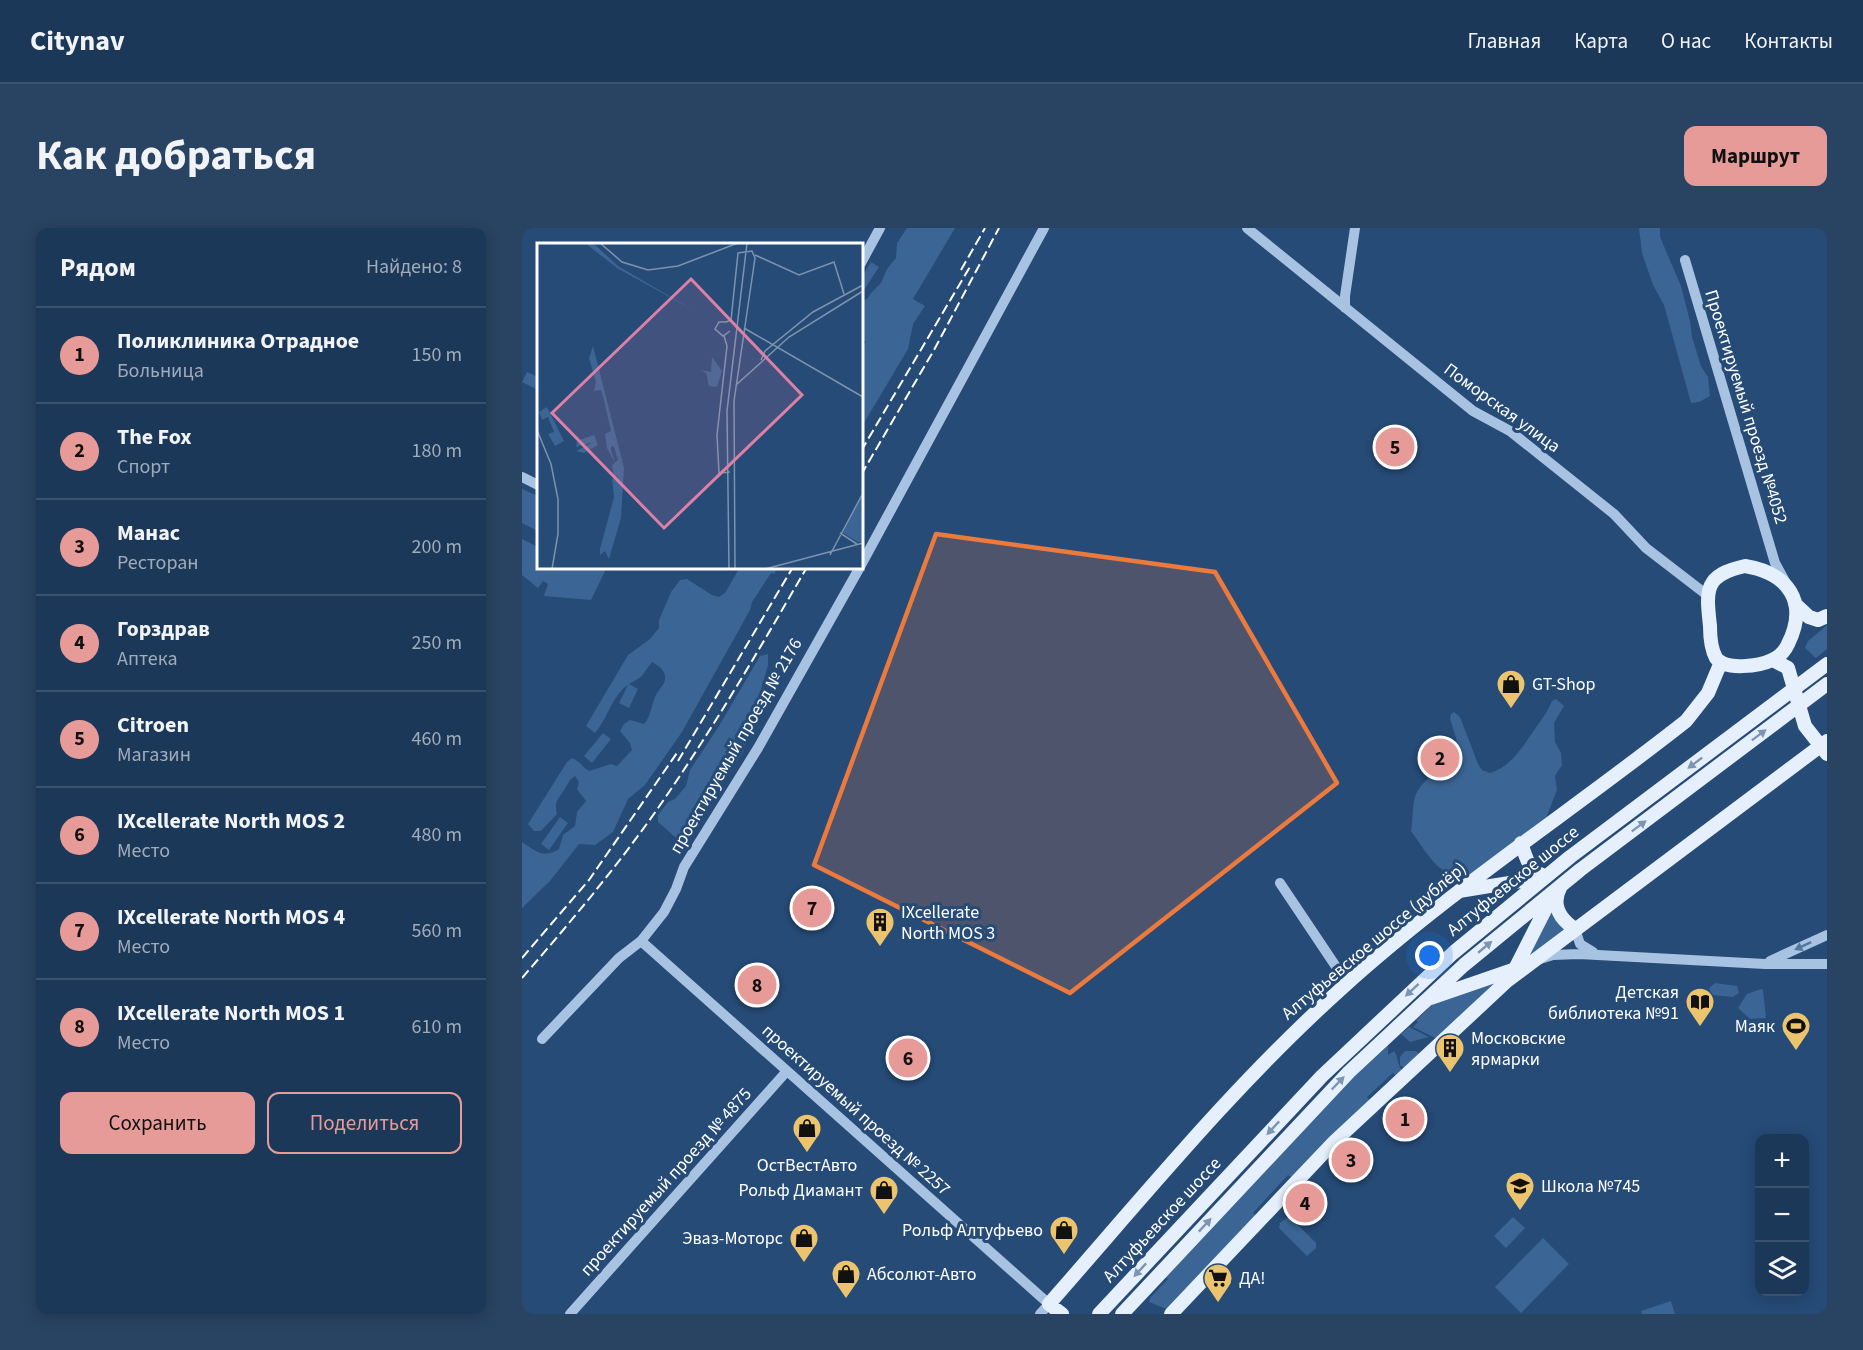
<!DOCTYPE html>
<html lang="ru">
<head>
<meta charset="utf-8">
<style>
	:root { --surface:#1c3859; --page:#294362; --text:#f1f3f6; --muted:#a0acba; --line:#3a526f; --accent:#e69b98 }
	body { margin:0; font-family:"Source Sans 3",sans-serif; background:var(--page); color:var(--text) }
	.controls { position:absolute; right:18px; bottom:18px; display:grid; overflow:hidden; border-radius:12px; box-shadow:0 3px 15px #0003 }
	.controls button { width:54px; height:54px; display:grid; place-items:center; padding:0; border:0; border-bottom:2px solid var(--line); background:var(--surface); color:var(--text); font:30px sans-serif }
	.you { position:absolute; left:908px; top:728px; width:21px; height:21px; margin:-15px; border:4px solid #fff; border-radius:50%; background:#1a73e8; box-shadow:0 0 0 9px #1a73e833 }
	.badge { display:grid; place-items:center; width:39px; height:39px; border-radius:50%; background:var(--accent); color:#111; font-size:20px; font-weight:700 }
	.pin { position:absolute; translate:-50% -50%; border:3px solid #fff; box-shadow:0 2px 6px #0006 }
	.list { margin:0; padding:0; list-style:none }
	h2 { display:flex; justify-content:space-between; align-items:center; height:78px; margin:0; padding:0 24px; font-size:26px }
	h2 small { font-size:20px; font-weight:400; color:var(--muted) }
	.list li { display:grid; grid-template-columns:39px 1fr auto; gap:18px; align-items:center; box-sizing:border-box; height:96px; padding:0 24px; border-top:2px solid var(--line) }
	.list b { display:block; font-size:22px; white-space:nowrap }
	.list p { margin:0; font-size:20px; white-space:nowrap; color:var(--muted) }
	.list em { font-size:20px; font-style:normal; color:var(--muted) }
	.actions { display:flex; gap:12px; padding:18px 24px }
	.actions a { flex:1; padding:14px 0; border:2px solid var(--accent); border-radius:12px; text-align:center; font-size:21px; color:var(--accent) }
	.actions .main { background:var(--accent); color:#111 }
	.icon { flex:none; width:33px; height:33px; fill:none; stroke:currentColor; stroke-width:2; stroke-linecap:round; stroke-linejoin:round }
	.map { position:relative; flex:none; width:1305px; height:1086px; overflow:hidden; border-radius:12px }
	header { display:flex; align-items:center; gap:36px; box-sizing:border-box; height:84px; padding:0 30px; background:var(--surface); border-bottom:2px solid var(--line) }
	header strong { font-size:28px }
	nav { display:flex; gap:33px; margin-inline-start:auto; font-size:21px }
	.intro { display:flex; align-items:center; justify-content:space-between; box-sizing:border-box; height:144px; padding:0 36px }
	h1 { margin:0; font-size:42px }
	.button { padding:15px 27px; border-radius:12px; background:var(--accent); color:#111; font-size:21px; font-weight:700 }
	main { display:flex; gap:36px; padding:0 36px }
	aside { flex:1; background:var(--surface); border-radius:12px; box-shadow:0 3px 15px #0003 }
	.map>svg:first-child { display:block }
	.green { fill:#3a6594 }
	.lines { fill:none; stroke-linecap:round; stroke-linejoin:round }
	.minor { stroke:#a8c3e2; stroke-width:10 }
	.major { stroke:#e6effc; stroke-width:14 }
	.rail { stroke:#fff; stroke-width:2; stroke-dasharray:10 4.5; stroke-linecap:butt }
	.oneway { fill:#7c95b3 }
	.oneway2 { fill:#54759c }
	.marked { fill:#ed7a3d; fill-opacity:0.2; stroke:#ed7a3d; stroke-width:4.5; stroke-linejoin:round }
	.labels { text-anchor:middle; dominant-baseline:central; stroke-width:6; stroke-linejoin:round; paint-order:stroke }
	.street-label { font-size:18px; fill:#fff; stroke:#264b77 }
	.poi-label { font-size:18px; fill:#fff; stroke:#264b77; text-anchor:start }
	.inset-road { fill:none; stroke:#7d93ad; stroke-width:1.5 }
	.view { fill:#dd80a5; fill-opacity:0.15; stroke:#dd80a5; stroke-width:3 }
	.inset-edge { fill:none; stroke:#fff; stroke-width:3 }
</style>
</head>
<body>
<header>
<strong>Citynav</strong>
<nav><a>Главная</a><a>Карта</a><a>О нас</a><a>Контакты</a></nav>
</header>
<div class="intro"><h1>Как добраться</h1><a class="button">Маршрут</a></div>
<main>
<aside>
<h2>Рядом<small>Найдено: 8</small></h2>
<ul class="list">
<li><span class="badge">1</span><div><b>Поликлиника Отрадное</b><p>Больница</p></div><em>150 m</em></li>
<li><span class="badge">2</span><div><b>The Fox</b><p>Спорт</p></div><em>180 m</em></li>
<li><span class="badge">3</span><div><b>Манас</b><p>Ресторан</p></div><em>200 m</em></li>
<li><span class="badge">4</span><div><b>Горздрав</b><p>Аптека</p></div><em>250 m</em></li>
<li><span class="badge">5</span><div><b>Citroen</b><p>Магазин</p></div><em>460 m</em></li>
<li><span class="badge">6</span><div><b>IXcellerate North MOS 2</b><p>Место</p></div><em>480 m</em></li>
<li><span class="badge">7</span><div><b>IXcellerate North MOS 4</b><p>Место</p></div><em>560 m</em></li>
<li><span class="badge">8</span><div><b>IXcellerate North MOS 1</b><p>Место</p></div><em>610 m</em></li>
</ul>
<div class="actions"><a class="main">Сохранить</a><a>Поделиться</a></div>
</aside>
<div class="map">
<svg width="1305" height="1086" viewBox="0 0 1305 1086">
	<rect width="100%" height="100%" fill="#264b77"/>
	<path class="green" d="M 385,0 L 433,0 L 391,71 L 403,78 L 391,96 L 386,121 L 339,200 L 339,122 L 344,114 L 339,110 L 339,73 L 345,71 L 349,65 L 359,55 L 365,41 L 374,30 L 375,15 Z
		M 1117,0 L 1138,0 L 1138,9 L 1159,58 L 1168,93 L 1170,109 L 1179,138 L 1186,149 L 1188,168 L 1177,174 L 1169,175 L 1142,77 L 1131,57 L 1120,25 Z
		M 349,34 L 357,39 L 340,65 L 339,50 Z
		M 5,144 L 16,149 L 16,162 L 0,154 Z
		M 0,261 L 16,268 L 16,303 L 0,295 Z
		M 0,311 L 16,319 L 16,339 L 59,339 L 64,341 L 65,339 L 85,339 L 69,372 L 22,368 L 26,356 L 21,353 L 16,360 L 0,347 Z
		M 218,339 L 256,339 L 252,346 L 249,345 L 230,374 L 228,382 L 160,504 L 123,557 L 106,571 L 91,604 L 73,617 L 57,616 L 28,653 L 0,680 L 0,614 C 13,623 22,631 37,621 L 41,607 L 53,598 L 55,584 L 64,573 L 55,561 L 57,554 L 53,548 C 47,552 47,554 44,559 C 38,570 31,572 35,586 L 19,603 L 12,603 L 6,596 L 45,534 L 50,530 C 58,533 60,539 67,543 L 89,536 L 95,538 L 110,522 L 108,515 L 98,503 L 102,496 L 108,492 L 122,496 C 130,487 129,475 135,465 C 139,459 144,455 143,448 C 142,441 135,437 130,434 L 119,449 L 107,456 L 116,461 L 107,480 L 97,475 L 106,457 C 91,466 85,492 73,505 L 64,498 L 106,427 L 128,411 L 137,400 L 137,392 L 149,364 L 158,352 L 165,351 L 190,367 L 197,369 L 203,365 Z
		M 1305,397 L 1305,421 L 1294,430 L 1283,420 L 1286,413 Z
		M 246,426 L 246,437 L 221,524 L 191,571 L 172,581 L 169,600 L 162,612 L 153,609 L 136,594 L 136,587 L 146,574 L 153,571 L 164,558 L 168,542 L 197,498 L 238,428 Z
		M 1034,471 L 1042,478 L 1032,495 L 1033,514 L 1039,525 L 1040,537 L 1033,548 L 1035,562 L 1023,593 L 944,649 C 916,650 904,623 889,603 C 891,592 890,579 893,569 C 899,551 921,540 936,529 L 938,524 L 928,490 L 929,486 L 932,484 L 938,489 L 956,536 L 960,542 L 968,545 C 991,538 1002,516 1015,498 C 1021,489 1026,483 1030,473 Z
		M 81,505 L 89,511 L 70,535 L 62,528 Z
		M 38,589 L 46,595 L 27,622 L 19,616 Z
		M 1028,676 L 1044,701 L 1004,733 Z
		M 971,754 L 973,756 L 915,811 L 891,799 L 896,794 L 894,792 L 906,781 L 903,778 Z
		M 1193,755 L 1215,758 L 1217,765 L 1211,769 L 1190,767 L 1187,760 Z
		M 1239,761 L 1241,762 L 1244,790 L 1228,791 L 1216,780 L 1225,766 Z
		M 887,799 L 907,809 L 888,814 L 879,806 Z
		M 866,817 L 866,827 L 872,823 C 877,829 874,836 881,843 L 875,848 L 871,845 L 845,869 L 848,873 L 771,950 L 766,947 L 731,985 L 735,988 L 647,1082 L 627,1074 L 628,1070 L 646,1051 L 642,1047 L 849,828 L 852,831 Z
		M 883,823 L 894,823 L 898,827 L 883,841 L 878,837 L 878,829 Z
		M 767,988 L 794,1015 L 794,1020 L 785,1028 L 757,1000 L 758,995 Z
		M 991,989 L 1003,1000 L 984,1020 L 972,1008 Z
		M 1021,1010 L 1047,1036 L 999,1085 L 973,1059 Z
		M 1149,1073 L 1153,1086 L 1120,1086 L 1119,1083 Z"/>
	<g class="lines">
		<path class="minor" d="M 725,0 L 951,183 L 988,203 L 1092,286 L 1124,320 L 1185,367
			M 1163,32 L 1253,335 L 1265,357
			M 339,35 L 358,0
			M 823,80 L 823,68 L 833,0
			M 0,249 L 16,257
			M 339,337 L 522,0
			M 758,655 L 825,755
			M 1053,701 L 1058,716 L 1071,724
			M 119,713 L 527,1076 L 518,1086
			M 1018,731 L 1031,727 L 1057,726 L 1243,736 L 1305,736
			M 1248,733 L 1305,707
			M 20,811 L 97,730 L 119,713 L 142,684 L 154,661 L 162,639 L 236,520 L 338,339
			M 48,1086 L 265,843"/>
		<path class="major" d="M 1223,338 C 1266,345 1287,374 1266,416 C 1263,423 1257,429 1250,432 C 1238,438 1203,443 1194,430 C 1189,421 1188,408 1188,398 C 1184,362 1182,347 1223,338 Z
			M 1273,376 L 1287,389 L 1296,392 L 1305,388
			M 1251,432 L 1266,440 L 1283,498 L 1305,526
			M 999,615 C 1005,631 1006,643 1023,648
			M 1038,660 C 1029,677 1038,691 1053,701
			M 937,663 L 1018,650
			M 990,747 L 1030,668
			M 909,770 L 996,740
			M 540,1086 L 527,1076 C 622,968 713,856 820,760 C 928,662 1050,583 1164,493 L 1186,465 L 1199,434
			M 577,1086 L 800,848 L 931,725 L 1048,629 L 1305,436
			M 600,1086 L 827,844 L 942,737 L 1058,642 L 1305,456
			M 649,1086 L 812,914 L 985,753 L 1305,513"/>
		<path class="rail" d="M 439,42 L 463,0
			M 339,223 L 449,37
			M 339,247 L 412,122 L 477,0
			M 156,533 L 271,339
			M 0,730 L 67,652 L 157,522
			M 0,750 C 47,696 93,641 134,583 C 189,504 237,422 285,339"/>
	</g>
	<defs><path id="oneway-solid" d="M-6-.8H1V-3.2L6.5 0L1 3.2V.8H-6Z" transform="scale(1.5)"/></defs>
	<g class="oneway">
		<use href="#oneway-solid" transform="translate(1237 507) rotate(-37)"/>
		<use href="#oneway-solid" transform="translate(1173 535) rotate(143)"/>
		<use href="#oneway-solid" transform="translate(1117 598) rotate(-37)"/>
		<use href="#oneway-solid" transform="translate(963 719) rotate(-40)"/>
		<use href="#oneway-solid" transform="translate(890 762) rotate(137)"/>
		<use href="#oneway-solid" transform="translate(816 855) rotate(-46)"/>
		<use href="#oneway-solid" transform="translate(751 900) rotate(133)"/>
		<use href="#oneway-solid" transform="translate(683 997) rotate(-47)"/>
		<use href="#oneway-solid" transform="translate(618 1042) rotate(133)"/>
	</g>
	<use class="oneway2" href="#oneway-solid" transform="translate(1281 718) rotate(155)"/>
	<path class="marked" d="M 414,306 L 693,344 L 815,555 L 548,765 L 292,637 Z"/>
	<defs>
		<g id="shop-pin" transform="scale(1.5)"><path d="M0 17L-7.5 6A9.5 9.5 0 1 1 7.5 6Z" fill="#ebc46d" stroke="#264b77"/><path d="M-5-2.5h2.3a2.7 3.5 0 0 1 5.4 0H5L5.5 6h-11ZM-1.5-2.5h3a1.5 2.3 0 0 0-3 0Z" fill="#111"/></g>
		<g id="building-pin" transform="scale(1.5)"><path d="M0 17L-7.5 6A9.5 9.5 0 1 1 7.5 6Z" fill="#ebc46d" stroke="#264b77"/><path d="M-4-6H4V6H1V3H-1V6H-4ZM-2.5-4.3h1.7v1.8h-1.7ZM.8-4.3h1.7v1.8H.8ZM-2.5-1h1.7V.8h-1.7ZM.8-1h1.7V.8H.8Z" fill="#111"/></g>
		<g id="library-pin" transform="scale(1.5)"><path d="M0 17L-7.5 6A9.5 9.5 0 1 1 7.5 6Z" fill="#ebc46d" stroke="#264b77"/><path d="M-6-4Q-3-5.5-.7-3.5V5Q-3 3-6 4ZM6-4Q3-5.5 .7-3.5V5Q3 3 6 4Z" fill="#111"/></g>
		<g id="stadium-pin" transform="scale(1.5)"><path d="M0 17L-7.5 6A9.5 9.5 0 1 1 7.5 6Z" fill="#ebc46d" stroke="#264b77"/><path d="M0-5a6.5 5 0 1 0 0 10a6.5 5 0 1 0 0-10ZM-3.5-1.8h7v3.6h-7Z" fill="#111"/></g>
		<g id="school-pin" transform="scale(1.5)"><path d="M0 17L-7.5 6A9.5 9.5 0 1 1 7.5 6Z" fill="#ebc46d" stroke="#264b77"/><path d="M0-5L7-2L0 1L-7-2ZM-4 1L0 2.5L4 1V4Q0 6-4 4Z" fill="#111"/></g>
		<g id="supermarket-pin" transform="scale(1.5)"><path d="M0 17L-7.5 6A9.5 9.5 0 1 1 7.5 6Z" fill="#ebc46d" stroke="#264b77"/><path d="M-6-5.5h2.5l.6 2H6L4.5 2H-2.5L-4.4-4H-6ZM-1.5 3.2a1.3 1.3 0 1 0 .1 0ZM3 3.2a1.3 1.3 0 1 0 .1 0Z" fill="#111"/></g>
	</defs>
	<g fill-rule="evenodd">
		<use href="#shop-pin" x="989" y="456"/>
		<use href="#building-pin" x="358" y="694"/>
		<use href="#library-pin" x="1178" y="774"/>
		<use href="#stadium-pin" x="1274" y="798"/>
		<use href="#building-pin" x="928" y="820"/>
		<use href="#shop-pin" x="285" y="900"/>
		<use href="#school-pin" x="998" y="958"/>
		<use href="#shop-pin" x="362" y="962"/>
		<use href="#shop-pin" x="542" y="1002"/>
		<use href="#shop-pin" x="282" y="1010"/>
		<use href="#shop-pin" x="324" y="1046"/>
		<use href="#supermarket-pin" x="696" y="1050"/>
	</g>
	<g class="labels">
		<g class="street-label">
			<text transform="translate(1224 179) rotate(73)">Проектируемый проезд №4052</text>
			<text transform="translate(980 180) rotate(36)">Поморская улица</text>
			<text transform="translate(214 518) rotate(-60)">проектируемый проезд № 2176</text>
			<text transform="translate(991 653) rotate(-39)">Алтуфьевское шоссе</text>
			<text transform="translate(852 713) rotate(-40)">Алтуфьевское шоссе (дублёр)</text>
			<text transform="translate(334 882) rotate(42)">проектируемый проезд № 2257</text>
			<text transform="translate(144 954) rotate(-48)">проектируемый проезд № 4875</text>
			<text transform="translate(640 992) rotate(-47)">Алтуфьевское шоссе</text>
		</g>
		<g class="poi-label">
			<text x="1010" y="456">GT-Shop</text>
			<text x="379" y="684">IXcellerate<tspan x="379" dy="21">North MOS 3</tspan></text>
			<text x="1157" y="764" text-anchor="end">Детская<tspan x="1157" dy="21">библиотека №91</tspan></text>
			<text x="1253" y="798" text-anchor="end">Маяк</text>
			<text x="949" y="810">Московские<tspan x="949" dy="21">ярмарки</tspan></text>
			<text x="285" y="937" text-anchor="middle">ОстВестАвто</text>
			<text x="1019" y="958">Школа №745</text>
			<text x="341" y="962" text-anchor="end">Рольф Диамант</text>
			<text x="521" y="1002" text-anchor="end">Рольф Алтуфьево</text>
			<text x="261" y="1010" text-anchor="end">Эваз-Моторс</text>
			<text x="345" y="1046">Абсолют-Авто</text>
			<text x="717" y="1050">ДА!</text>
		</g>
	</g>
	<g transform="translate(15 15)">
		<rect width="326" height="326" fill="#264b77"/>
		<path d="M 48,0 L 56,0 L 81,23 L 158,68 L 80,25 ZM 56,103 L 87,225 L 84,275 L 72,316 L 68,308 L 63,312 L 63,306 L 77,254 L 75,236 L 82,234 L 77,233 L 75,222 L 81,217 L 77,204 L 74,203 L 74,207 L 78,220 L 70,205 L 68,191 L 74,188 L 67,157 L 64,147 L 57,148 L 59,139 L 52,115 ZM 175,114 L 185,128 L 180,144 L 172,143 L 169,130 L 164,127 L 174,129 ZM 10,164 L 27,198 L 18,203 L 11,191 L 17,189 L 11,174 L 5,177 L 2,169 ZM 57,192 L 61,202 L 47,210 L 39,208 L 57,199 L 39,204 L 40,198 ZM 325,251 L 325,299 L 321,299 L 306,290 Z" fill="#3a6594"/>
		<path class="inset-road" d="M 63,0 L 85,19 L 111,27 L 141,23 L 201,0M 218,12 L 262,32 L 297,19 L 307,51M 189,79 L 194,77 L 201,10 L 215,8 L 218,15 L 197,158 L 198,326M 189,79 L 182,79 L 178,86 L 186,93 L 193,88M 207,85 L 326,154M 187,93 L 190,103 L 180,192 L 182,230 L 193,229M 224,117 L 228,108 L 276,69 L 326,42M 199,142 L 252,94 L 326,48M 0,187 L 14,221 L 21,256 L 21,291 L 15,326M 303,290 L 320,301M 293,312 L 326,250M 192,326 L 190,168 L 210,0M 228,326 L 326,300"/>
		<path class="view" d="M 154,36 L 265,152 L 127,285 L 15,170 Z"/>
		<rect width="326" height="326" class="inset-edge"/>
	</g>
</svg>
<div class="controls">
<button>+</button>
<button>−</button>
<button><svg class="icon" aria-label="layers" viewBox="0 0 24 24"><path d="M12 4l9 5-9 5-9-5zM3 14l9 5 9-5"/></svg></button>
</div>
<div class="you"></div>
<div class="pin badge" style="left:883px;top:891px">1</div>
<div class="pin badge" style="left:918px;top:530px">2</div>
<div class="pin badge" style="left:829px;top:932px">3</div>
<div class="pin badge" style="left:783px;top:975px">4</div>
<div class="pin badge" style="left:873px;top:219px">5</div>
<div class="pin badge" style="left:386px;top:830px">6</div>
<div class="pin badge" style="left:290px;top:680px">7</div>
<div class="pin badge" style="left:235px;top:757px">8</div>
</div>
</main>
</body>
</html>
